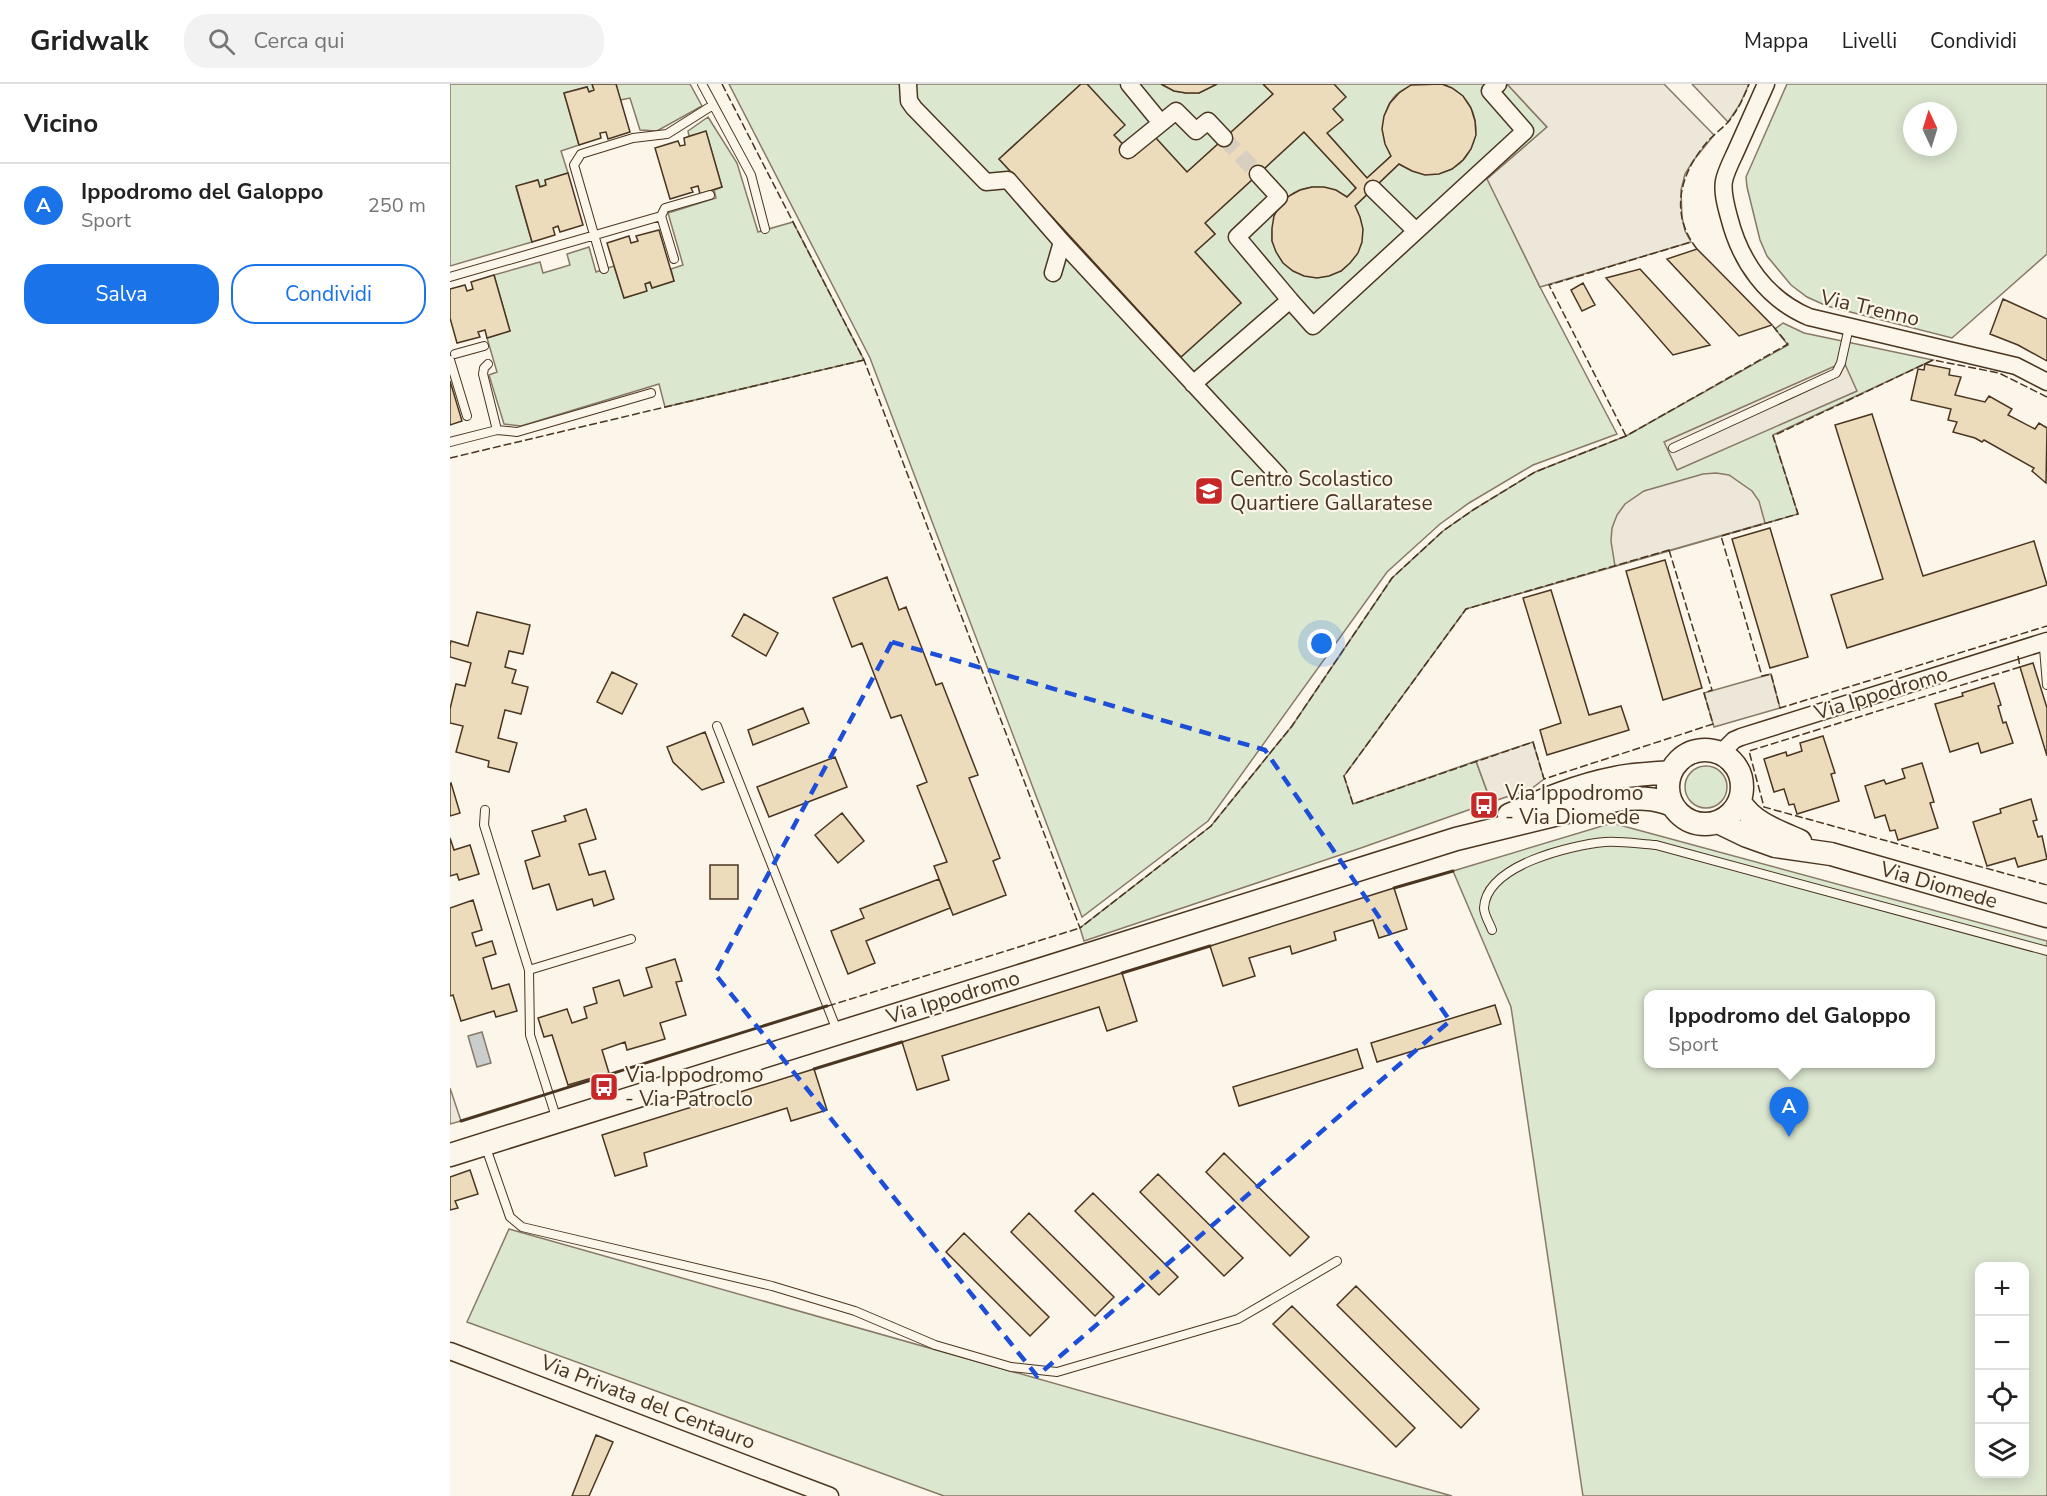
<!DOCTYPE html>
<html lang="it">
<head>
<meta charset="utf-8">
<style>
	:root { --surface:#fff; --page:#f2f2f2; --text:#222; --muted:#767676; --line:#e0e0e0; --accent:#1a73e8 }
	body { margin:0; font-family:"Nunito Sans",sans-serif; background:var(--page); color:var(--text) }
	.controls { position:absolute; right:18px; bottom:18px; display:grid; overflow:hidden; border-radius:12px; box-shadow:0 3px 15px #0003 }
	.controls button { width:54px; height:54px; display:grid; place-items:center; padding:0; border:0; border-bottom:2px solid var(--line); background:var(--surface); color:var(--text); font:30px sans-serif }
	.compass { position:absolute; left:1453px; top:18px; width:54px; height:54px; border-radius:50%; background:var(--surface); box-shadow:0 3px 15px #0003; rotate:356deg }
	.you { position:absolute; left:872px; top:560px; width:21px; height:21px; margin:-15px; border:4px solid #fff; border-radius:50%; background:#1a73e8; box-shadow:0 0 0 9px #1a73e833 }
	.badge { display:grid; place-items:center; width:39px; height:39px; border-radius:50%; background:var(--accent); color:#fff; font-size:20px; font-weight:700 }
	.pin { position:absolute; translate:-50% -50px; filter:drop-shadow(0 2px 3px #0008) }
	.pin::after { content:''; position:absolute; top:32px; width:21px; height:18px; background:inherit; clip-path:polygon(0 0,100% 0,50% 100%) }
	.popup { position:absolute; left:1194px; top:906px; width:291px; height:78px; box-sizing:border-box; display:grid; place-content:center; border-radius:12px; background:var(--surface); filter:drop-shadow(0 2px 4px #0005); font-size:20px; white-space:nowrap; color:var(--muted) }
	.popup b { font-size:22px; color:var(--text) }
	.popup::after { content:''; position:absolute; left:50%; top:100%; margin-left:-12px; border:12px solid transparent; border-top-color:var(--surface) }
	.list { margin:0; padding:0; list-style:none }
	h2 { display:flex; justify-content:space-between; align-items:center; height:78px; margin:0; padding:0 24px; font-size:26px }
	h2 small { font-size:20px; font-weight:400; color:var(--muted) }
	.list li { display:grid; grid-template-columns:39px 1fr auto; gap:18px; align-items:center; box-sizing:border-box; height:84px; padding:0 24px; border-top:2px solid var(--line) }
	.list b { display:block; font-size:22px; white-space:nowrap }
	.list p { margin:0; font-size:20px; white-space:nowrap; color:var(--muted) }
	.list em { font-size:20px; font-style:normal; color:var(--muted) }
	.actions { display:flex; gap:12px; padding:18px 24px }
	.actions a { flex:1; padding:14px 0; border:2px solid var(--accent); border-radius:24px; text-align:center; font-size:21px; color:var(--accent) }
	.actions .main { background:var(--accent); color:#fff }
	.icon { flex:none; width:33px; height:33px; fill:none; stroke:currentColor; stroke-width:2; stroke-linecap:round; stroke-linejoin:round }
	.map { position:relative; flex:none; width:1597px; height:1412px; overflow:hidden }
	header { display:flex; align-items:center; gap:36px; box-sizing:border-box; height:84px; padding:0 30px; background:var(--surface); border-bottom:2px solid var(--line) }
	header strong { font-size:28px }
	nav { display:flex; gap:33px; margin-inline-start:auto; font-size:21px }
	.search { width:420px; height:54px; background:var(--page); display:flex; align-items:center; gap:15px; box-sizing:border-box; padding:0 21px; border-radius:24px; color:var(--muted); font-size:22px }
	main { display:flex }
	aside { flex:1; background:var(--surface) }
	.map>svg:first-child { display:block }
	.green { fill:#dce7d0; stroke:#887966; stroke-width:1.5; fill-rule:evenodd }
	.parking { fill:#ede7d9; stroke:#887966; stroke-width:1.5 }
	.water { fill:#c9cecd; stroke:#887966; stroke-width:1.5 }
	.building { fill:#ecdcbc; stroke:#4a3520; stroke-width:1.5 }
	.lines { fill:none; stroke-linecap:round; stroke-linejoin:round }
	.street-tunnel { stroke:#d8cfc1; stroke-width:16; stroke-dasharray:16 8; stroke-linecap:butt }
	.lane-casing { stroke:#4a3520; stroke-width:10 }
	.street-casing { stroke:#4a3520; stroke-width:19 }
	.secondary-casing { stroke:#4a3520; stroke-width:25 }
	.lane { stroke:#fbf6e9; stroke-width:8 }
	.street { stroke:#fbf6e9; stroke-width:16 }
	.secondary { stroke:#fbf6e9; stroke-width:22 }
	.fence { stroke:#4a3520; stroke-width:1.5; stroke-dasharray:8 3; stroke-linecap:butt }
	.wall { stroke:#4a3520; stroke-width:3 }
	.marked { fill:none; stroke:#1d4ed8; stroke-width:4.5; stroke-dasharray:12 8; stroke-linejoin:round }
	.labels { text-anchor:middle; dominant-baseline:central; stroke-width:4.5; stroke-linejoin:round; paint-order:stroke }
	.street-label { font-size:21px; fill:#4a3520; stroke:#fbf6e9 }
	.poi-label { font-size:21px; fill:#4a3520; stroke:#fbf6e9; text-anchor:start }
</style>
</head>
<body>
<header>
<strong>Gridwalk</strong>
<div class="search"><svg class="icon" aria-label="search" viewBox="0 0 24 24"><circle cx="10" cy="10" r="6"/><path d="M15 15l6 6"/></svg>Cerca qui</div>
<nav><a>Mappa</a><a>Livelli</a><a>Condividi</a></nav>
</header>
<main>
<aside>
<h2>Vicino<small></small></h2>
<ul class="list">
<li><span class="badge">A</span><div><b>Ippodromo del Galoppo</b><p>Sport</p></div><em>250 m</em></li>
</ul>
<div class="actions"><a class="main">Salva</a><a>Condividi</a></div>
</aside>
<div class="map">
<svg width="1597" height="1412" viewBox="0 0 1597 1412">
	<rect width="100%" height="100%" fill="#fbf6e9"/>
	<path class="green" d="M 0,0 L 142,0 L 144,6 L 139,8 L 137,3 L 114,9 L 129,61 L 111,67 L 118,89 L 95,96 L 96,101 L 90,103 L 87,96 L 66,103 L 82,158 L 0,182 Z
		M 166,0 L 240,0 L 252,22 L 207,47 L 190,46 L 180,14 L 170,16 Z
		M 279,0 L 631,0 L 549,75 L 731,273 L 791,219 L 745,168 L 765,150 L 755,139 L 854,48 L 906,104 L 897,113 C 858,89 820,111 822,157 L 891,187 C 913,169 918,148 905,122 L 949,80 C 1018,120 1058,24 992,0 L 1057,0 L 1097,43 L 1038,95 L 1090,203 L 1167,350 L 1083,381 L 1019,419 L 990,440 L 937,488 L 758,737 L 632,833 L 420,274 Z
		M 637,0 L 711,0 L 724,7 L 736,9 L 749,9 L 767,0 L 813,0 L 823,10 L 737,88 L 705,53 L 684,72 L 664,51 L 674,41 Z
		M 884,0 L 967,0 C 932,9 927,44 941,72 L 917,94 L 877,49 L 892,36 L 883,25 Z
		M 1337,0 L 1597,0 L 1597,170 L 1502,254 L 1377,222 L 1357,213 L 1341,201 L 1317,172 L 1310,156 L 1297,103 L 1296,93 ZM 1462,27 L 1498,27 L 1498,63 L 1462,63 Z
		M 258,33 L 287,79 L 308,148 L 343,138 L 414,276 L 215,323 L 209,300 L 71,342 L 54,340 L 39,291 L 47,288 L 37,254 L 60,247 L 44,191 L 90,178 L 93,189 L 120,181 L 117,170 L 139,163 L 146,188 L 164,182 L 174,214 L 196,207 L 195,200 L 200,198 L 202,204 L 224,197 L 221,185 L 233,181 L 218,129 L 266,114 L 264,106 L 272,103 L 256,48 L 239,52 L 238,47 Z
		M 1333,239 L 1354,249 L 1483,276 L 1323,351 L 1348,430 L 1016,525 L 894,692 L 903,720 L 1026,677 L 1041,718 L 908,765 L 634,857 L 630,844 L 761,742 L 842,642 L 942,494 L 993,447 L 1023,426 L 1085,388 L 1176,352 L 1338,261 L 1325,245 Z
		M1235 703a21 21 0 1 1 42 0a21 21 0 1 1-42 0Z
		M 1162,739 L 1597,857 L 1597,1412 L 1133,1412 L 1061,923 L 1003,787 ZM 1198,910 L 1480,910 L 1480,980 L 1198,980 ZM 1530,1182 L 1574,1182 L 1574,1390 L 1530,1390 Z
		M 59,1145 L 1002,1412 L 494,1412 L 17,1238 Z"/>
	<path class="parking" d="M 1057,0 L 1214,0 L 1264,51 L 1243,77 L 1235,90 L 1231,106 L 1232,133 L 1235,147 L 1241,158 L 1090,203 L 1037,95 L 1097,43 Z
		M 1242,0 L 1299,0 L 1290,20 L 1278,38 Z
		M 1394,278 L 1407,307 L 1227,386 L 1214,358 Z
		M 1266,389 L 1279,391 L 1302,407 L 1309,417 L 1315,439 L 1165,482 L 1161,457 L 1162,444 L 1167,431 L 1175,420 L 1194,407 L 1253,390 Z
		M 1321,590 L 1330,624 L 1264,643 L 1254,609 Z
		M 1083,658 L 1094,695 L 1081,705 L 1041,718 L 1026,677 Z
		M 0,1004 L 11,1037 L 0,1040 Z"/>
	<path class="water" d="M 32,948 L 41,979 L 27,983 L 18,952 Z"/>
	<path class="building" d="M 142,0 L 166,0 L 180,48 L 158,55 L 156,48 L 150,49 L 151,54 L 129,61 L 114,9 L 137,3 L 139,8 L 144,6 Z
		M 631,0 L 637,0 L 675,41 L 664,51 L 684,72 L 705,53 L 737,88 L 823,10 L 813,0 L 884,0 L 896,13 L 883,25 L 893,36 L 877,49 L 917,94 L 941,72 L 935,60 L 932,45 L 934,32 L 940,19 L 949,9 L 961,1 L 992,0 L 1002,4 L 1013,12 L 1021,24 L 1025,37 L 1026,51 L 1021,65 L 1013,76 L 1002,85 L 989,90 L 975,91 L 962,87 L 949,80 L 905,122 L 910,133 L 913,145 L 912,158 L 908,169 L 900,179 L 891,187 L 879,192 L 867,194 L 854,192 L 843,187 L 833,179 L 826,168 L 822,157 L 822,144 L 824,132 L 830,121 L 839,112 L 850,106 L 862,103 L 874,103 L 886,106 L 897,113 L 906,104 L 854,48 L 755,139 L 765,150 L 745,168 L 791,219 L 731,273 L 549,75 Z
		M 711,0 L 767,0 L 749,9 L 736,9 L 724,7 Z
		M 256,47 L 272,103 L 250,110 L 248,102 L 241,104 L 243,108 L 220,115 L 205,64 L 228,57 L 230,62 L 235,61 L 234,54 Z
		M 118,89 L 133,141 L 110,148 L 108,142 L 103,144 L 105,151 L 82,158 L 66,102 L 88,96 L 90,103 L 96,101 L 95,96 Z
		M 209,146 L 224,197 L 202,204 L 200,198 L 195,200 L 197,207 L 174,214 L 157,159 L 179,152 L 181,159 L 188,157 L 186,152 Z
		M 1247,165 L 1262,180 L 1322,241 L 1289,252 L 1217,175 Z
		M 1190,185 L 1260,261 L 1223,271 L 1156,194 Z
		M 44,191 L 60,247 L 37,254 L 35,246 L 28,248 L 30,253 L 7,259 L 0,234 L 0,205 L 15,201 L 17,207 L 23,205 L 21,198 Z
		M 1133,199 L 1145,221 L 1132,227 L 1121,206 Z
		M 1553,215 L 1597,235 L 1597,277 L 1568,261 L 1540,250 Z
		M 1475,280 L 1500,285 L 1499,291 L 1511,293 L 1505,311 L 1535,318 L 1539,312 L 1562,325 L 1558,331 L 1585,345 L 1589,339 L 1597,344 L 1596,399 L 1582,387 L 1584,384 L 1534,356 L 1532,358 L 1525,354 L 1503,348 L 1507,338 L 1498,336 L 1501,325 L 1461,316 L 1468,285 L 1474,286 Z
		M 0,297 L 12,337 L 0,341 Z
		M 1422,330 L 1473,492 L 1584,457 L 1597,501 L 1397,564 L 1381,511 L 1433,495 L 1385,341 Z
		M 1320,444 L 1358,573 L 1320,584 L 1282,455 Z
		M 1215,476 L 1252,604 L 1213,616 L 1176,487 Z
		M 437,493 L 449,526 L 456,523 L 486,601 L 492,599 L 528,691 L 519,694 L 550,774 L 543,777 L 556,811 L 503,831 L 484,782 L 497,778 L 467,702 L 477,698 L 451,631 L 441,634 L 412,559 L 402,563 L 383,514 Z
		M 1101,506 L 1139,631 L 1171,622 L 1179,646 L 1097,671 L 1090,646 L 1111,639 L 1073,514 Z
		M 27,528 L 80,541 L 73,570 L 59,567 L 55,583 L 66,586 L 62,599 L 78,603 L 71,630 L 55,626 L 48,654 L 67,659 L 59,688 L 38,683 L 39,677 L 6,668 L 13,642 L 0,639 L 0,625 L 6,600 L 15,602 L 21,579 L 0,573 L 0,561 L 1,557 L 18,562 Z
		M 294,530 L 328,549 L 316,572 L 282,552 Z
		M 1583,579 L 1597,624 L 1597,672 L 1570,583 Z
		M 162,588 L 187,600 L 172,630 L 147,618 Z
		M 1544,599 L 1551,621 L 1548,622 L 1553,639 L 1556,638 L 1563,659 L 1531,669 L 1528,659 L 1500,668 L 1485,620 L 1513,612 L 1512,609 Z
		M 353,624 L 359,639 L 303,661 L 298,646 Z
		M 255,648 L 274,698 L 252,706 L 223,678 L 217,663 Z
		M 1373,652 L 1385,689 L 1381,690 L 1389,717 L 1347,730 L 1344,720 L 1339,721 L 1334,705 L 1324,708 L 1314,675 L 1336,668 L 1337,672 L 1352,667 L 1350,659 Z
		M 385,673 L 397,703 L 319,733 L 307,703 Z
		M 1472,679 L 1484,718 L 1480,719 L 1488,744 L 1448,756 L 1445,746 L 1440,747 L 1435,731 L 1425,734 L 1415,702 L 1434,696 L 1436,700 L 1455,694 L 1452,685 Z
		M 1,699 L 10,729 L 0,732 L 0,700 Z
		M 1581,715 L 1587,736 L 1583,737 L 1588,753 L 1592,752 L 1597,775 L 1568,783 L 1565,774 L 1537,782 L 1523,738 L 1551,729 L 1550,725 Z
		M 136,725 L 146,755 L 129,760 L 139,791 L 155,787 L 164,815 L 144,822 L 142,815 L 107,826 L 99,800 L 83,805 L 75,777 L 90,772 L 82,747 L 116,737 L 114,732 Z
		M 392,729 L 414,757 L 388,779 L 365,751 Z
		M 0,754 L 4,766 L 20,761 L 29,790 L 9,796 L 7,790 L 0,792 Z
		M 260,781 L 288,781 L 288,815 L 260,815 Z
		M 489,795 L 500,824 L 416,857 L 425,879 L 398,890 L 381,847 L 414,834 L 410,825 Z
		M 944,804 L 957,845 L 929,854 L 923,836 L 884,848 L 886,856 L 842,870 L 840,862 L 799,874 L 805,892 L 773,902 L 760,862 Z
		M 23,816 L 32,846 L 22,849 L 26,862 L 42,857 L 46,870 L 33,874 L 42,905 L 59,900 L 67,927 L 46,933 L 44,927 L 11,937 L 3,911 L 0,912 L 0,824 Z
		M 225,875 L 232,897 L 226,898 L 236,931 L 210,939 L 215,955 L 177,966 L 175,958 L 152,966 L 159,989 L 118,1001 L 102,951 L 94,953 L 88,934 L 117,925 L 122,939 L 137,934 L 134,923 L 147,919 L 143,904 L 169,896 L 174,912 L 202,903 L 196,884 Z
		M 672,889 L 687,937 L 657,947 L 649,923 L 492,972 L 499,996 L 467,1006 L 452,958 Z
		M 1045,921 L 1051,940 L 927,978 L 921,959 Z
		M 907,965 L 913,984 L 789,1022 L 783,1003 Z
		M 364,985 L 377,1026 L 341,1037 L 337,1024 L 194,1069 L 197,1082 L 165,1092 L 152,1051 Z
		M 774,1069 L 859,1153 L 840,1172 L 756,1088 Z
		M 20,1086 L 28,1110 L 5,1117 L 8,1124 L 0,1126 L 0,1093 Z
		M 708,1090 L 793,1174 L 774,1192 L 690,1108 Z
		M 643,1109 L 728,1193 L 709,1211 L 625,1127 Z
		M 579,1129 L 664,1213 L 645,1232 L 561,1148 Z
		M 514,1149 L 599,1233 L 580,1252 L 496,1168 Z
		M 906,1202 L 1029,1325 L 1011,1344 L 887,1221 Z
		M 842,1222 L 965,1344 L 946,1363 L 823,1240 Z
		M 146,1351 L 163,1358 L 139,1412 L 122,1412 Z"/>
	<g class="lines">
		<path class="street-tunnel" d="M 774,54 L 808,90"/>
		<g class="lane-casing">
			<path id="lane" d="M 252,0 L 301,91 L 315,145
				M 211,132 L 224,175
				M 154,185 L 124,81 L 131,70 L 183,54 L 217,50 L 263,21
				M 0,193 L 211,132 L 215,124 L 260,111
				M 5,270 L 34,262
				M 0,276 L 17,332
				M 38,280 L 34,284 L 33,290 L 47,346
				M 0,358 L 47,346 L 67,348 L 201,309
				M 1223,364 L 1386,289 L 1391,279 L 1399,243
				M 1594,564 L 1597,601
				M 267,642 L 388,949
				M 35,726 L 34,741 L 79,886
				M 1042,846 C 1040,840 1034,831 1034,824 C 1036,781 1121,761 1155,758 C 1172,757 1190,760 1206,761 L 1597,867
				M 107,1036 L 80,951 L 79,886 L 181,855
				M 35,1061 L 60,1133 L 72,1143 L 322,1202 L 405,1227 L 485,1261 L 561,1283 L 607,1288 L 788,1235 L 887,1177"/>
		</g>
		<g class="street-casing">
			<path id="street" d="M 458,0 L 459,17 L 464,24 L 536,98 L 558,96 L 612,158 L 829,392
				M 679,0 L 711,39
				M 1316,0 C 1306,22 1296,45 1286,67 C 1282,76 1276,87 1274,97 C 1272,108 1276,122 1279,133 C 1290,177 1316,215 1359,233 L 1566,282 L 1597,298
				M 678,66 L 726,27 L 746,47 L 758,37 L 774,54
				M 923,105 L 966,147
				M 603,189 L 612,158
				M 840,216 L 863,242 L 1075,47 L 1040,7 L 1048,0
				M 743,300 L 840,216 L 787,153 L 829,113 L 808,90
				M 1271,669 L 1284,656 L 1291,653 L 1597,557
				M 0,1267 L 380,1412"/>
		</g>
		<g class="secondary-casing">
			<path id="secondary" d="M1218 703a37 37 0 1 1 74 0a37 37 0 1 1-74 0Z
				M 1290,718 C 1303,739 1327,747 1350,757
				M 1059,731 C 1093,716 1128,701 1165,694 C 1183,690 1203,690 1221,688
				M 1268,738 L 1297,752 L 1325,762 L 1381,770 L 1597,832
				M 0,1071 L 1006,755 L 1166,716 C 1186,714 1204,713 1222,721"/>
		</g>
		<use href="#lane" class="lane"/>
		<use href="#street" class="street"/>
		<use href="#secondary" class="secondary"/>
		<path class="fence" d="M 272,0 L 414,276 L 630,844 L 761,742 L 842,642 L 942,494 L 993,447 L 1023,426 L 1085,388 L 1176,352 L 1338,260 L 1322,241
			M 1247,165 C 1221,132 1228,95 1253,63 C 1260,53 1271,46 1279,37 C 1288,26 1294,13 1299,0
			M 1597,313 L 1549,289 L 1483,276 L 1323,352 L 1348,430 L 1271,452 L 1312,592 L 1321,590 L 1330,624 L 1597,542
			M 1176,352 L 1099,201 L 1241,158
			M 0,374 L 414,276
			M 1219,466 L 1262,606 L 1254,609 L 1263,640 L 1094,695 L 1083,658 L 903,720 L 894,692 L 1016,525 Z
			M 1568,572 L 1570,583 L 1299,667 L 1314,723 L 1597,801
			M 378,922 L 630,844"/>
		<path class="wall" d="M 944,804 L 1003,787
			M 672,889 L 760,862
			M 364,985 L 452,958
			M 11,1037 L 377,922"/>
	</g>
	<path class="marked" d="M 442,558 L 815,666 L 1000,937 L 587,1292 L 265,890 Z"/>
	<defs>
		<g id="school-square" transform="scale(1.5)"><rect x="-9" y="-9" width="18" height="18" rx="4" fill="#c62828" stroke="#fbf6e9"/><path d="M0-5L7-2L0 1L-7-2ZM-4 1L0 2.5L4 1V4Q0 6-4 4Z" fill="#fff"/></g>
		<g id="bus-square" transform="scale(1.5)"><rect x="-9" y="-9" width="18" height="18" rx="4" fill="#c62828" stroke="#fbf6e9"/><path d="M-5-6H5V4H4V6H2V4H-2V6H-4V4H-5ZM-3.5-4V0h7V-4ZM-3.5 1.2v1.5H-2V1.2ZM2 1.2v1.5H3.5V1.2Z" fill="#fff"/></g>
	</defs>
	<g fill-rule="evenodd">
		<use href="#school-square" x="759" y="407"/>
		<use href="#bus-square" x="1034" y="721"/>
		<use href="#bus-square" x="154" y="1003"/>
	</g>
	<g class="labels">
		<g class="street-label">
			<text transform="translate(1420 224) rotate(13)">Via Trenno</text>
			<text transform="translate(1431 609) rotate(-17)">Via Ippodromo</text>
			<text transform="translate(1489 801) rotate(16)">Via Diomede</text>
			<text transform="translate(503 913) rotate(-17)">Via Ippodromo</text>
			<text transform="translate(198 1318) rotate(21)">Via Privata del Centauro</text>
		</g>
		<g class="poi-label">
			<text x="780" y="395">Centro Scolastico<tspan x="780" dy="24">Quartiere Gallaratese</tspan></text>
			<text x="1055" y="709">Via Ippodromo<tspan x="1055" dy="24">- Via Diomede</tspan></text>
			<text x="175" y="991">Via Ippodromo<tspan x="175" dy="24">- Via Patroclo</tspan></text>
		</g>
	</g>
</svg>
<div class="controls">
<button>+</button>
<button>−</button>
<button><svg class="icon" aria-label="locate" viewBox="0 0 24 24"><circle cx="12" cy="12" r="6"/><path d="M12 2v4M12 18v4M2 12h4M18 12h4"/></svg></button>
<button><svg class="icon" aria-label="layers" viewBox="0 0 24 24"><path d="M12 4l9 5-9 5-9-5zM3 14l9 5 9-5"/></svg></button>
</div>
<svg class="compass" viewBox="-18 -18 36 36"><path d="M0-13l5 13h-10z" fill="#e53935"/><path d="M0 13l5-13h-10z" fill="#767676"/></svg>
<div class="you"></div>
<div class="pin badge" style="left:1339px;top:1053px">A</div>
<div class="popup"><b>Ippodromo del Galoppo</b>Sport</div>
</div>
</main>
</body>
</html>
